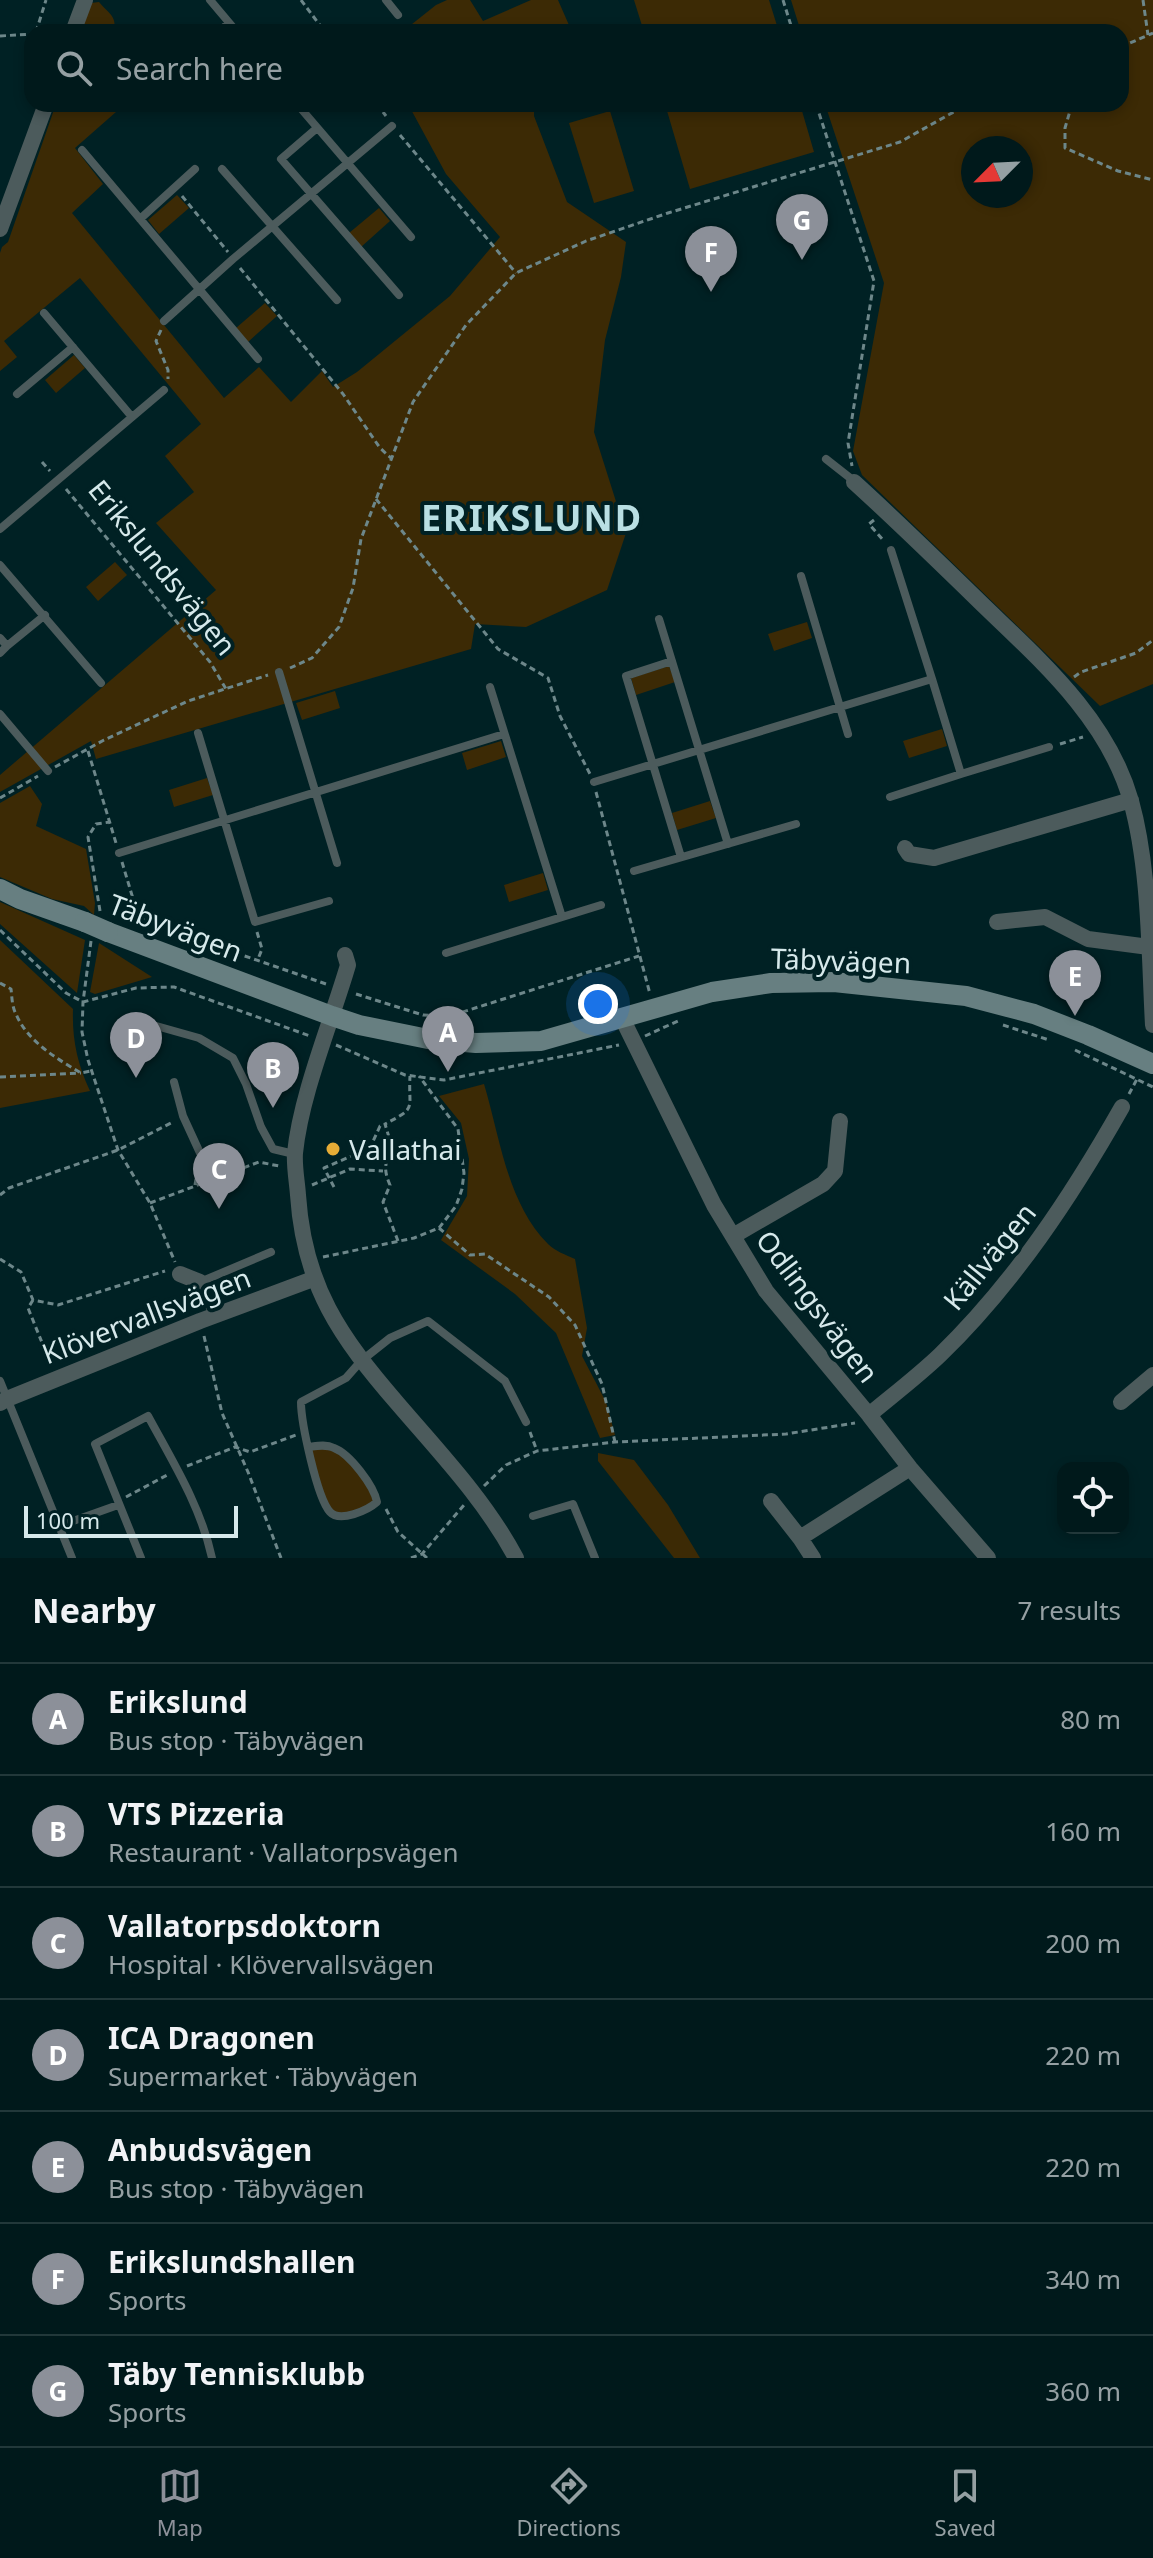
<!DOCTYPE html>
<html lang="en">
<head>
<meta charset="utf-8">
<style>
	:root { --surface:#00191b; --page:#0a2224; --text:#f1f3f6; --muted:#95a0a3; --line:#22383a; --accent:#8c9099 }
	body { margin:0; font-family:"Noto Sans",sans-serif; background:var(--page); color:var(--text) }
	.controls { position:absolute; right:24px; bottom:24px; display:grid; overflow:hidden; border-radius:16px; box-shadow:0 4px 12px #0003 }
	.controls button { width:72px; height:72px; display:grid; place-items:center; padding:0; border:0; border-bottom:2px solid var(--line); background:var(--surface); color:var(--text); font:40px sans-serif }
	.compass { position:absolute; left:961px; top:136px; width:72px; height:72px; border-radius:50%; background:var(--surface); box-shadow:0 4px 12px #0003; rotate:246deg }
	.scale { position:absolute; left:24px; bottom:20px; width:214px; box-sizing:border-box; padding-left:8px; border:4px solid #d6e9eb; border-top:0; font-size:22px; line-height:28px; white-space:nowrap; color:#d6e9eb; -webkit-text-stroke:6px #002124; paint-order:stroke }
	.you { position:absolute; left:598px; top:1004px; width:28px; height:28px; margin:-20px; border:6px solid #fff; border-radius:50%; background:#1a73e8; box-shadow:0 0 0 12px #1a73e833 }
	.badge { display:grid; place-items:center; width:52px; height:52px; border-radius:50%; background:var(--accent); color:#fff; font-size:26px; font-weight:700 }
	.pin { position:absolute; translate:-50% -66px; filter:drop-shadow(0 2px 4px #0008) }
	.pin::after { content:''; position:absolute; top:42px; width:28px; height:24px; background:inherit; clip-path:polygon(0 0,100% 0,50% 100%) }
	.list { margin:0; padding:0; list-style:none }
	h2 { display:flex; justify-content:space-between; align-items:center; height:104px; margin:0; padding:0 32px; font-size:34px }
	h2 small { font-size:26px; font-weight:400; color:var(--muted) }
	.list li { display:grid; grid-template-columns:52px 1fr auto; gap:24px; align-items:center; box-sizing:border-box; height:112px; padding:0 32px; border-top:2px solid var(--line) }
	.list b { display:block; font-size:30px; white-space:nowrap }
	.list p { margin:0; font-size:26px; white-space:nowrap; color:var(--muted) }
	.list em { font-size:26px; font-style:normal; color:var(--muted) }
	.icon { flex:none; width:44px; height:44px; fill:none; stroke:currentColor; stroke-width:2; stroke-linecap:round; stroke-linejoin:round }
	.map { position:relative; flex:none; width:1153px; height:1558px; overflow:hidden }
	.search { position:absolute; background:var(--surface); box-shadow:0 4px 12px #0003; left:24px; right:24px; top:24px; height:88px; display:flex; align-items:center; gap:20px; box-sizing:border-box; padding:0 28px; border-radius:24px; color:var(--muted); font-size:30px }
	.sheet { height:888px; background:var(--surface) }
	nav { display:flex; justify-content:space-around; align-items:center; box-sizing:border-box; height:112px; border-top:2px solid var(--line); background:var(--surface); font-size:22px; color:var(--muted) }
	nav a { display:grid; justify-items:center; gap:4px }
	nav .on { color:var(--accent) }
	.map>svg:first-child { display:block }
	.green { fill:#3c2a05; fill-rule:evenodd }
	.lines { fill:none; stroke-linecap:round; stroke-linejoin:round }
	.path { stroke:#6d878a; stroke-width:3; stroke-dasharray:6 4; stroke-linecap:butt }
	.lane { stroke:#4c5b5c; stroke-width:8 }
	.street { stroke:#4c5b5c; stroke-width:16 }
	.secondary { stroke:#677f81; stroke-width:20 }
	.secondary-bridge { stroke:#677f81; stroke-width:20 }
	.poi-dot { fill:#e6ac36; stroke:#002124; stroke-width:3 }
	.labels { text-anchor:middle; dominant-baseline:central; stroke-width:8; stroke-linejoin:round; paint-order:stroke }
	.street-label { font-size:28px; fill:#d6e9eb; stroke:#002124 }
	.poi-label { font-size:28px; fill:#d6e9eb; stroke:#002124; text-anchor:start }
	.district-label { font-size:36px; font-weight:bold; letter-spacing:2px; fill:#b9dfe3; stroke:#002124 }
</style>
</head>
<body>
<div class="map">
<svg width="1153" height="1558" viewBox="0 0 1153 1558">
	<rect width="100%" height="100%" fill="#002124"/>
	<path class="green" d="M 447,0 L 470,0 L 483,21 L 531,0 L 558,0 L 572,32 L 402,32 L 436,5 Z
		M 634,0 L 769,0 L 779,32 L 644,32 Z
		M 791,0 L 1153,0 L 1153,684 L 1100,706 L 862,475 L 853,451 L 884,283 L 825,104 L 1121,104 L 1121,32 L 801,32 ZM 973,148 L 1021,148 L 1021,196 L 973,196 Z
		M 99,2 C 107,12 121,19 111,32 L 81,32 L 91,3 Z
		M 56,104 L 109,104 L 116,112 L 75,148 L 103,184 L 72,213 L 224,398 L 259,367 L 291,402 L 322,371 L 333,387 L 357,372 L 450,296 L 500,237 L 446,174 L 408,104 L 534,104 L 534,116 L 567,202 L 626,242 L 621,277 L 605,340 L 594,432 L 626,533 L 607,590 L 526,627 L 475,624 L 471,649 L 96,759 L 91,741 L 0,792 L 0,775 L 216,590 L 156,523 L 194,492 L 165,456 L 201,424 L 80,278 L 4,341 L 17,357 L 0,371 L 0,253 L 2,247 L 8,242 Z
		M 665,104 L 800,104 L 814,152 L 690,189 Z
		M 610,111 L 634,191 L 594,203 L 569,123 Z
		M 177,195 L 189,208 L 159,234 L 148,220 Z
		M 379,208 L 390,221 L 361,247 L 349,233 Z
		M 265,303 L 277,316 L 248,342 L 236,328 Z
		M 74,355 L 85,368 L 56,393 L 45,380 Z
		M 115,562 L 127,575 L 98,601 L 86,587 Z
		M 807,622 L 812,638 L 774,651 L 768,634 Z
		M 669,666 L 675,682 L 636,695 L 631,678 Z
		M 335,691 L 340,708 L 302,720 L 296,703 Z
		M 942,729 L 947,746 L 909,758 L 903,741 Z
		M 501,741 L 506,757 L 467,770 L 462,753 Z
		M 207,778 L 213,795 L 174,807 L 169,790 Z
		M 30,786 L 42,804 L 36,826 L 86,849 L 95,903 L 94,915 L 84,906 L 52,899 L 0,877 L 0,803 Z
		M 710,801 L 716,818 L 677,830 L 672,813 Z
		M 543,873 L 548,890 L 509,902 L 504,885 Z
		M 0,902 L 85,940 L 77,993 L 0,924 Z
		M 0,940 L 73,1009 C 72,1039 77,1063 90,1091 L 0,1108 Z
		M 99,943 L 152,977 L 95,994 L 90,992 Z
		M 484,1084 C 500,1137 507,1203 548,1244 C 555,1251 566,1255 575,1259 L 587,1328 L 582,1356 L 606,1402 L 615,1435 L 600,1438 L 556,1333 L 515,1294 L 441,1240 L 467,1196 L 469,1159 L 461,1123 L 439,1096 Z
		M 309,1447 L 338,1449 L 368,1481 L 377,1502 L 345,1516 L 329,1512 Z
		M 598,1453 L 634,1460 L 668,1505 L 700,1558 L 674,1558 L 598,1461 Z"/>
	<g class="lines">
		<path class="path" d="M 301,0 L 325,32
			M 783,0 L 793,32
			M 1143,0 L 1148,35
			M 36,32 L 46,0
			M 0,36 L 32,34
			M 1121,47 L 1153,33
			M 377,104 L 386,116
			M 816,104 L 874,281 L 848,443 L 852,466
			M 1072,104 L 1065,128 L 1065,148 L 1118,171 L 1153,180
			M 400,135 L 516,273
			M 182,196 L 228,252
			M 240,268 L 343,394 L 380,448 L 392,459
			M 161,330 L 156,341 L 168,370 L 168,379
			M 42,462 L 50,471
			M 66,489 L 210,662 L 226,689
			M 376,499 L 498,649 L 548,678 L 560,716 L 590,774
			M 874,520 L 869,524 L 884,541
			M 290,668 L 312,658 L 339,627 L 353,588 L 361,539 L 413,402 L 466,325 L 516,273 L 586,241 L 668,213 L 900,142 L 968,104
			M 1074,677 L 1081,672 L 1136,653 L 1153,640
			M 1060,744 L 1083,737
			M 88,751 L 116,843
			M 55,767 L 104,740 L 188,701 L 268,675
			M 596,792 L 650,994
			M 0,798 L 38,776
			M 122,862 L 137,912 L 146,922 L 326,984
			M 100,911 L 88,837 L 96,824 L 110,822
			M 0,930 L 66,993 L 83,1002 L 136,988 L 174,987 L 310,1036
			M 257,932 L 262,949 L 258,959
			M 91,941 L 83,1002 L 82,1032 L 88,1060 L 118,1150 L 150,1203 L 175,1262
			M 0,983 L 11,989 C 12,997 12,1007 16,1014 C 27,1041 57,1059 81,1073 L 91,1071
			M 356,994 L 423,1015 L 450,1016 L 639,956
			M 1003,1025 L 1049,1040
			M 645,1036 L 678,1021
			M 336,1045 L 405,1075 L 444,1080 L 619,1045
			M 1075,1050 L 1153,1087
			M 0,1077 L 81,1073
			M 1129,1094 L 1137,1079
			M 195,1185 L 199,1161
			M 312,1185 L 350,1169 L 383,1171
			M 334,1187 L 324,1168 L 370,1148 L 380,1126 L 384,1124
			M 0,1195 L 9,1188 L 118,1150 L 173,1122
			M 150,1203 L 259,1162 L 279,1166
			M 439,1228 L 470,1255 L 485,1254 L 549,1297 L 575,1325 L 602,1384 L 615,1442
			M 398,1241 L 383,1202 L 390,1185 C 383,1169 385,1163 392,1147 L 385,1124 C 418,1107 408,1110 410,1076
			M 323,1257 L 414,1238 L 439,1228 L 456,1206 L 462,1189 L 464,1173 L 458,1129 L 419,1076
			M 0,1259 L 21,1272 L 33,1300 L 58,1305 L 165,1271
			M 189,1294 L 195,1309
			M 33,1300 L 28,1308 L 45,1350
			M 204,1336 L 222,1413 L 248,1472 L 281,1558
			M 530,1432 L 537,1451
			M 187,1466 L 235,1447 L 250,1452 L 296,1435
			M 484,1486 L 506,1465 L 537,1451 L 615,1442 L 786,1434 L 855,1423
			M 126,1497 L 169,1474
			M 386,1509 L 398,1532 L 427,1558
			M 411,1558 L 422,1554 L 464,1505"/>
		<path class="lane" d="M 210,0 L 237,32
			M 386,0 L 398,15
			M 218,32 L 229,23
			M 297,104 L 411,237
			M 317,128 L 281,159 L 399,295
			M 82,150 L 258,359
			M 222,169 L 337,300
			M 140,219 L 195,169
			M 44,313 L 132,417
			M 164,321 L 233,259 L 392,126
			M 17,394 L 73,347
			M 826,459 L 854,481
			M 0,529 L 164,390
			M 0,565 L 101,683
			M 801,576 L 848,734
			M 659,619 L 728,844
			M 0,638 L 7,646 L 0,653
			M 7,646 L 45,615
			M 672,661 L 626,676 L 681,857
			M 279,672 L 337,863
			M 932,679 L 961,774 L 1049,747
			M 490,687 L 562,917
			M 0,714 L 48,771
			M 198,733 L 255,922 L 329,901
			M 594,782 L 932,679 L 891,550
			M 890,797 L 961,774
			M 119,853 L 504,734
			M 634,871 L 796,824
			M 446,953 L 601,905
			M 135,1020 L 199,1038 L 233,1058 L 246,1084 L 261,1127 L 273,1149 L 294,1154
			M 174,1082 L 183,1116 L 200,1153
			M 213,1316 L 200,1282 L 271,1252
			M 0,1381 L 72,1558
			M 309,1447 C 317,1446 326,1444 334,1448 C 350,1454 374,1486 377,1502 C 368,1510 340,1523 330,1512 C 317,1498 301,1422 301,1402 L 346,1378 L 361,1361 L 390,1338 L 428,1321 L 505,1381 L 526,1422
			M 533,1516 L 573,1504 L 595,1558
			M 59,1526 L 118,1505
			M 141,1558 L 95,1444 L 148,1416 C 173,1462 201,1507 212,1558"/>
		<path class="street" d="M 73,32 L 85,0
			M 0,229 L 46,104
			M 854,482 C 898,522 940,563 982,604 C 1041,661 1108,719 1131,801 C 1150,869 1149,954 1153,1025
			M 905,848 L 909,854 L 934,858 L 1131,800
			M 997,922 L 1045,917 L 1088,939 L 1149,947
			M 345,955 L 348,965 C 331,1023 301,1094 295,1153 C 294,1166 297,1181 298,1195 C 304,1286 340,1337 398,1404 C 440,1453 485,1500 516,1558
			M 622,1018 L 714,1205 L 766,1291 L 869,1415 L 910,1468 L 988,1558
			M 733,1236 L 823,1184 L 835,1171 L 840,1121
			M 180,1274 L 200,1282
			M 1121,1402 L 1153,1375
			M 0,1403 L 7,1399 L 200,1321 L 313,1279
			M 869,1415 C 893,1395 918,1376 940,1355 C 1014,1283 1071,1197 1122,1107
			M 771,1501 L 800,1538 L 910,1468
			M 800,1538 L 813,1558"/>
		<path class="secondary" d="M 0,889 L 20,899 L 85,922
			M 108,932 L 332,1016 L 359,1025 L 428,1039 L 476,1043 L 541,1041 L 712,992 L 771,983 L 834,982 L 966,996 L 1034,1014 L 1088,1035 L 1153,1064"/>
		<path class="secondary-bridge" d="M 85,922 L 108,932"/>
	</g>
	<circle class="poi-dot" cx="333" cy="1149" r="8"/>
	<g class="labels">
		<g class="street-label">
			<text transform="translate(163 567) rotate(51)">Erikslundsvägen</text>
			<text transform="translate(176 927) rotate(21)">Täbyvägen</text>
			<text transform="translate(841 960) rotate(2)">Täbyvägen</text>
			<text transform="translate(989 1256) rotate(-51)">Källvägen</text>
			<text transform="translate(818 1306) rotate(53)">Odlingsvägen</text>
			<text transform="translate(146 1315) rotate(-21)">Klövervallsvägen</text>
		</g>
		<g class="poi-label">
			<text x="349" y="1149">Vallathai</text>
		</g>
		<g class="district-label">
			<text x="532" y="517">ERIKSLUND</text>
		</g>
	</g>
</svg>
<div class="controls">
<button><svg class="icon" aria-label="locate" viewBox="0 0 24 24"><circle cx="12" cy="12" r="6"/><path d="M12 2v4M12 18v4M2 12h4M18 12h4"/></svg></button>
</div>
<svg class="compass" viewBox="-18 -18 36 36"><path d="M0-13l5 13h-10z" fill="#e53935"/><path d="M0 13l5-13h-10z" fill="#95a0a3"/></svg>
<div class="scale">100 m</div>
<div class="you"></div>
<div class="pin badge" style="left:448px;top:1072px">A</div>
<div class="pin badge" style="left:273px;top:1108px">B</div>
<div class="pin badge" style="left:219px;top:1209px">C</div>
<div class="pin badge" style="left:136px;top:1078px">D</div>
<div class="pin badge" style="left:1075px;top:1016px">E</div>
<div class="pin badge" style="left:711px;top:292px">F</div>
<div class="pin badge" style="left:802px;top:260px">G</div>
<div class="search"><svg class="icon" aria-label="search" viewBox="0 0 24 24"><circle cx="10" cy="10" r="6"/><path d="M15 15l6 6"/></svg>Search here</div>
</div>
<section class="sheet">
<h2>Nearby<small>7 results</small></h2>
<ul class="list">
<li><span class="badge">A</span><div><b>Erikslund</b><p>Bus stop · Täbyvägen</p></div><em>80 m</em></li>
<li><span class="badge">B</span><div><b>VTS Pizzeria</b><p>Restaurant · Vallatorpsvägen</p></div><em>160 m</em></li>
<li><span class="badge">C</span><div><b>Vallatorpsdoktorn</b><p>Hospital · Klövervallsvägen</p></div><em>200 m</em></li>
<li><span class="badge">D</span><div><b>ICA Dragonen</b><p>Supermarket · Täbyvägen</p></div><em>220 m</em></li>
<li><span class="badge">E</span><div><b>Anbudsvägen</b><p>Bus stop · Täbyvägen</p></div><em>220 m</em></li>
<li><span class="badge">F</span><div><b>Erikslundshallen</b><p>Sports</p></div><em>340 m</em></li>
<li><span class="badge">G</span><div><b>Täby Tennisklubb</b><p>Sports</p></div><em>360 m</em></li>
</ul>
</section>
<nav>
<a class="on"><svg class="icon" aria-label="map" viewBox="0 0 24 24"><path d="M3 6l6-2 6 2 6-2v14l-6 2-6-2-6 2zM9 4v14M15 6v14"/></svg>Map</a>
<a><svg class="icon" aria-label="directions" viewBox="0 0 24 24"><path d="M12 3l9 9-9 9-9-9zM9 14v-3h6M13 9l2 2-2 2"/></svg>Directions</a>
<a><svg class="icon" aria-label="saved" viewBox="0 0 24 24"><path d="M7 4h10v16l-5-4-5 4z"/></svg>Saved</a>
</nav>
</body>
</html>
